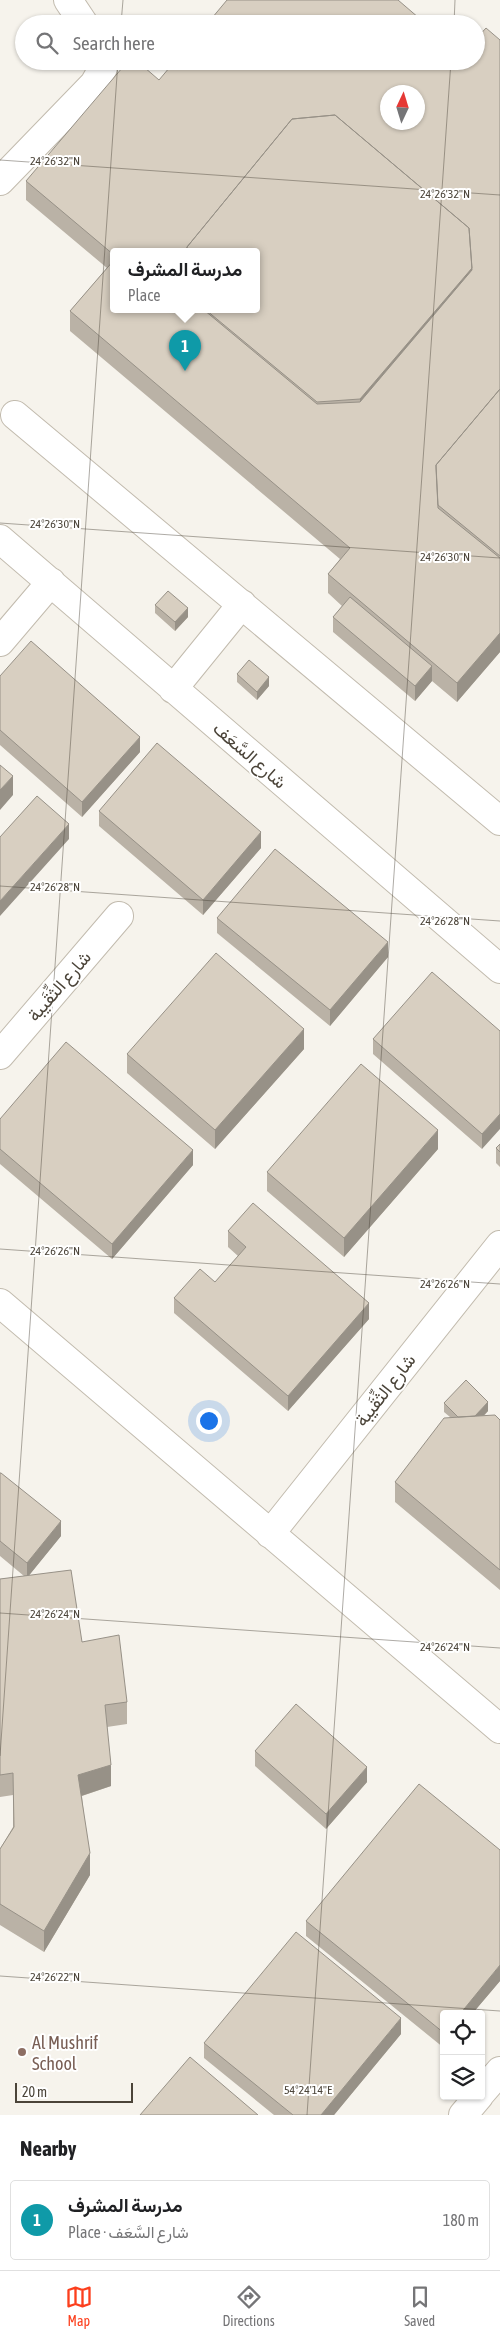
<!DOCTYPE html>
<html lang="en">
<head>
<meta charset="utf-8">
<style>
	:root { --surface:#fff; --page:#f6f6f6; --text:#202124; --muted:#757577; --line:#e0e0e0; --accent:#fc3f1d }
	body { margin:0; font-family:"Asap Condensed",Vazirmatn,sans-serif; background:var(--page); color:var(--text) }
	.controls { position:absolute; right:15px; bottom:15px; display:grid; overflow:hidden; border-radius:5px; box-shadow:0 1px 4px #0004 }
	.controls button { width:45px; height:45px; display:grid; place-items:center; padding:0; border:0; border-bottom:1px solid var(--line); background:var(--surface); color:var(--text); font:25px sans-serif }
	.compass { position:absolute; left:380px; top:85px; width:45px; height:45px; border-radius:50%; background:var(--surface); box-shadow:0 1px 4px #0004; rotate:4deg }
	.scale { position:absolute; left:15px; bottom:12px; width:118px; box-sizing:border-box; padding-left:5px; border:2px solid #4b4439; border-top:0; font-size:14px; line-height:18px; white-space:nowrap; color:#4b4439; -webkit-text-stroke:4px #fff; paint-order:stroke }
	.you { position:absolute; left:208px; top:1420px; width:18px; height:18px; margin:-12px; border:4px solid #fff; border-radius:50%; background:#1a73e8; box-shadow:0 0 0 8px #1a73e833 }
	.badge { display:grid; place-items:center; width:32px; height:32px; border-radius:50%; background:var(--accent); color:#fff; font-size:16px; font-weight:700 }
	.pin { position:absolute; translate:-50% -41px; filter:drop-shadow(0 1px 2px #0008) }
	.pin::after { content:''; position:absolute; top:26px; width:18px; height:15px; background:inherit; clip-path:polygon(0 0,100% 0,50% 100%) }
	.popup { position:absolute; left:110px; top:248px; width:150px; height:65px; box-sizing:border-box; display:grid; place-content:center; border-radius:5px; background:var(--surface); filter:drop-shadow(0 1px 4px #0005); font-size:16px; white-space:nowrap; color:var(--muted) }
	.popup b { font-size:19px; color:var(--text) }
	.popup::after { content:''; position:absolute; left:50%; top:100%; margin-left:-10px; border:10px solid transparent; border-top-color:var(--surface) }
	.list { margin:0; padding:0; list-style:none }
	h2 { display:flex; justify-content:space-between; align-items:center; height:65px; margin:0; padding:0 20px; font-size:21px }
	h2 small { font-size:16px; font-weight:400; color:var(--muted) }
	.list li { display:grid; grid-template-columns:32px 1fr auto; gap:15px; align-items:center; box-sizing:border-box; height:80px; margin:0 10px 10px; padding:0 10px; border:1px solid var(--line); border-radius:5px }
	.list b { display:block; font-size:19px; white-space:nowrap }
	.list p { margin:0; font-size:16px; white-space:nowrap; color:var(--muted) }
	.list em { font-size:16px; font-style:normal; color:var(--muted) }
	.icon { flex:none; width:28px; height:28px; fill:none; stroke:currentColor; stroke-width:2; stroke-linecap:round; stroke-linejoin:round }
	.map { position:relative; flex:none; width:500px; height:2115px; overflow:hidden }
	.search { position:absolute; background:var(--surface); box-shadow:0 1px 4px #0004; left:15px; right:15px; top:15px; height:55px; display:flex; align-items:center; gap:12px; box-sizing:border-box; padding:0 18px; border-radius:28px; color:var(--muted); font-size:19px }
	.sheet { height:155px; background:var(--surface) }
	nav { display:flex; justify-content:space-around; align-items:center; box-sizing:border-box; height:70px; border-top:1px solid var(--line); background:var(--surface); font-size:14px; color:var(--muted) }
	nav a { display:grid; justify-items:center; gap:2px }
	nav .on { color:var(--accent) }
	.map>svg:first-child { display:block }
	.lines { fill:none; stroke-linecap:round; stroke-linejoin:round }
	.minor-casing { stroke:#c2bbae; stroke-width:30 }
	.minor { stroke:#fff; stroke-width:28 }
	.wall { fill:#bab2a6; fill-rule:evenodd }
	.shaded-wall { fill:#979187 }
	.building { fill:#d8cfc1; stroke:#979187; fill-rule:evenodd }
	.ticks { fill:none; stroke:#4b4439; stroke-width:1; stroke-opacity:0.45 }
	.education-dot { fill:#8d6e63; stroke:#fff; stroke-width:2 }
	.labels { text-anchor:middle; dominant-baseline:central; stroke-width:4; stroke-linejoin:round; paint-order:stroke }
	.street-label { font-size:18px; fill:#4b4439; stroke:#fff }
	.education-label { font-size:18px; fill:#785e54; stroke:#fff; text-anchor:start }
	.ticks-label { font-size:12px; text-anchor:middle; fill:#4b4439; stroke:#fff; stroke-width:4; stroke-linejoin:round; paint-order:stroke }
</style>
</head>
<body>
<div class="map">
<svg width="500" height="2115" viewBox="0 0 500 2115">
	<rect width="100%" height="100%" fill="#f6f3ec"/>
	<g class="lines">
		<g class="minor-casing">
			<path id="minor" d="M 68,0 L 84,24
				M 0,181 L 94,84 L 103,68 L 103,61
				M 15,415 L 500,821
				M 0,539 L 500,969
				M 0,642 L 51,582
				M 173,689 L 242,604
				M 0,1055 L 119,916
				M 0,1303 L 500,1729
				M 270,1534 L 500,1245
				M 481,2093 L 500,2071
				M 463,2115 L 479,2096"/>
		</g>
		<use href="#minor" class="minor"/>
	</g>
	<path class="wall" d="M 500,40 L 500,652 L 457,702 L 432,681 L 415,701 L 333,632 L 333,617 L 342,606 L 328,593 L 328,574 L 340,559 L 70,331 L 70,311 L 107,268 L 26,200 L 26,181 L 159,80 L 476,61 ZM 114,252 L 256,310 L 114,310 Z
		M 155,605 L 188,617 L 175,631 L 155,613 Z
		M 237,674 L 269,686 L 257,700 L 237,682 Z
		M 0,676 L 140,752 L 82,817 L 0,745 Z
		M 99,811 L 261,848 L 203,915 L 99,826 Z
		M 217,918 L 388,957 L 330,1026 L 217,933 Z
		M 500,1031 L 482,1149 L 373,1054 L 373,1039 Z
		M 304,1049 L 215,1149 L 127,1073 L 127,1054 Z
		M 0,1119 L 193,1165 L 112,1259 L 0,1164 Z
		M 500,1144 L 500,1167 L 496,1163 L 496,1148 Z
		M 438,1149 L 344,1257 L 267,1191 L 267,1172 Z
		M 228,1231 L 369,1319 L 288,1411 L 174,1313 L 174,1298 L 215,1282 L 238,1256 L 228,1247 Z
		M 444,1403 L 488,1411 L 484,1416 L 500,1420 L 500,1590 L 395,1502 L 395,1482 L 450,1417 L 444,1412 Z
		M 0,1473 L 61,1536 L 29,1575 L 82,1642 L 127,1702 L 127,1724 L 107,1727 L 111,1786 L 82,1796 L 90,1875 L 44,1952 L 0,1925 L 0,1849 L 13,1827 L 13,1795 L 0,1797 L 0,1579 L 24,1576 L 0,1556 Z
		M 255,1751 L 367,1782 L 326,1829 L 255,1766 Z
		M 306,1921 L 500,1981 L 472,2014 L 444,2014 L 444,2048 L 306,1936 Z
		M 401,2034 L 334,2115 L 274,2115 L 204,2058 L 204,2043 Z"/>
	<path class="shaded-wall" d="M 472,268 L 472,290 L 360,421 L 360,399 Z
		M 188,608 L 188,617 L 175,631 L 175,622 Z
		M 500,633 L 500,652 L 457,702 L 457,683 Z
		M 432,666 L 432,681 L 415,701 L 415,686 Z
		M 269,677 L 269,686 L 257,700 L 257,692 Z
		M 140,737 L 140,752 L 82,817 L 82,802 Z
		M 13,776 L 13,795 L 0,810 L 0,790 Z
		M 69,824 L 69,839 L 0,916 L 0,901 Z
		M 261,832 L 261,848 L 203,915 L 203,900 Z
		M 388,942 L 388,957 L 330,1026 L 330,1010 Z
		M 304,1029 L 304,1049 L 215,1149 L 215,1130 Z
		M 500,1114 L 500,1129 L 482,1149 L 482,1134 Z
		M 438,1130 L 438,1149 L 344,1257 L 344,1238 Z
		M 193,1150 L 193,1165 L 112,1259 L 112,1244 Z
		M 369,1303 L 369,1319 L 288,1411 L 288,1396 Z
		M 488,1402 L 488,1411 L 466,1433 L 466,1425 Z
		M 61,1521 L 61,1536 L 27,1578 L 27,1563 Z
		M 111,1765 L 111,1786 L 78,1797 L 78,1775 Z
		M 367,1767 L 367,1782 L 326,1829 L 326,1814 Z
		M 90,1853 L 90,1875 L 44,1952 L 44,1931 Z
		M 500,1965 L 500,1981 L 472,2014 L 460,2014 Z
		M 401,2018 L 401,2034 L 334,2115 L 321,2115 Z"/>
	<path class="building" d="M 227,0 L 398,0 L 426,24 L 207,24 Z
		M 486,28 L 500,40 L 500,389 L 436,465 L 436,468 L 438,508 L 500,558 L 500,633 L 457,683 L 328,574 L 350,548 L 70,311 L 114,260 L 114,310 L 204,310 L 317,404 L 360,402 L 472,270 L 469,228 L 335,115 L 292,119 L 187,247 L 187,252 L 114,252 L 114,255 L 26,181 L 128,61 L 137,61 L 159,80 L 175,61 L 476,61 L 476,39 ZM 388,92 L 418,92 L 418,122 L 388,122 Z
		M 335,115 L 469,228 L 472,268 L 360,399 L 317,402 L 206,310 L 256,310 L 256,252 L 187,252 L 187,247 L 292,119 Z
		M 500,389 L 500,556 L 438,505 L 436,465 Z
		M 168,591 L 188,608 L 175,622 L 155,605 Z
		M 350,597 L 432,666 L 415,686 L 333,617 Z
		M 31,641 L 140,737 L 82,802 L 0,730 L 0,676 Z
		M 249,660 L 269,677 L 257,692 L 237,674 Z
		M 157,743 L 261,832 L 203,900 L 99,811 Z
		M 0,765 L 13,776 L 0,790 Z
		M 37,796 L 69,824 L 0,901 L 0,837 Z
		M 275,849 L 388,942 L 330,1010 L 217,918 Z
		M 216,953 L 304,1029 L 215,1130 L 127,1054 Z
		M 432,972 L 500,1031 L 500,1114 L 482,1134 L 373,1039 Z
		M 66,1042 L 193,1150 L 112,1244 L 0,1149 L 0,1119 Z
		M 361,1064 L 438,1130 L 344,1238 L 267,1172 Z
		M 500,1144 L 500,1152 L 496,1148 Z
		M 253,1203 L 369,1303 L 288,1396 L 174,1298 L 200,1269 L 215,1282 L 246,1247 L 228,1231 Z
		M 466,1380 L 488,1402 L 475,1416 L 458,1417 L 444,1403 Z
		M 495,1415 L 500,1420 L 500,1570 L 395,1482 L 444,1418 Z
		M 0,1473 L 1,1473 L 61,1521 L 27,1563 L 0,1541 Z
		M 71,1570 L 82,1642 L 119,1635 L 127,1702 L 105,1705 L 111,1765 L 78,1775 L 90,1853 L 44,1931 L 0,1904 L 0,1849 L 14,1827 L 13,1773 L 0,1775 L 0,1579 Z
		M 296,1704 L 367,1767 L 326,1814 L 255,1751 Z
		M 419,1784 L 500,1850 L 500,1965 L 460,2014 L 444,2014 L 444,2033 L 306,1921 Z
		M 296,1932 L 401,2018 L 321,2115 L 293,2115 L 204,2043 Z
		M 190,2057 L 258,2115 L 140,2115 Z"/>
	<path class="ticks" d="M 121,24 L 123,0M 454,24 L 455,0M 0,160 L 500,195M 0,523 L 500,558M 0,886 L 500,921M 0,1249 L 500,1284M 0,1613 L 500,1648M 0,1756 L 118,61M 0,1976 L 500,2011M 307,2115 L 451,61"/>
	<circle class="education-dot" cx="22" cy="2052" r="5"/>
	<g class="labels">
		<g class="street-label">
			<text transform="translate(250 755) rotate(41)">شارع السَّعَف</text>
			<text transform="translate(59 986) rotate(-49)">شارع الثِّقَيبة</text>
			<text transform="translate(385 1390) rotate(-52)">شارع الثِّقَيبة</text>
		</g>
		<g class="education-label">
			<text x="32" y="2042">Al Mushrif<tspan x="32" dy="21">School</tspan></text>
		</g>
	</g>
	<g class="ticks-label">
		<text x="55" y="165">24°26'32"N</text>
		<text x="445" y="198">24°26'32"N</text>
		<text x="55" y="528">24°26'30"N</text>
		<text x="445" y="561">24°26'30"N</text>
		<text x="55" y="891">24°26'28"N</text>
		<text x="445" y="925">24°26'28"N</text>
		<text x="55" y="1255">24°26'26"N</text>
		<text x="445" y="1288">24°26'26"N</text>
		<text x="55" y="1618">24°26'24"N</text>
		<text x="445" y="1651">24°26'24"N</text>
		<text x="55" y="1981">24°26'22"N</text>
		<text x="308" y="2094">54°24'14"E</text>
	</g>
</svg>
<div class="controls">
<button><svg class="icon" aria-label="locate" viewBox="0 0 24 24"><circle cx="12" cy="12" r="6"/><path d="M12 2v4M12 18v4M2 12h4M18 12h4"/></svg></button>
<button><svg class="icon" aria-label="layers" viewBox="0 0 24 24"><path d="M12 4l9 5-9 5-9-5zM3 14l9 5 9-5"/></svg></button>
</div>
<svg class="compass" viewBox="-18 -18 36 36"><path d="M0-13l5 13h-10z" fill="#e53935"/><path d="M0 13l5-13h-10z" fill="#757577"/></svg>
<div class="scale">20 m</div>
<div class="you"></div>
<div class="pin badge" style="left:185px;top:371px;background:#0f9aa8">1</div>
<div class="popup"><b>مدرسة المشرف</b>Place</div>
<div class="search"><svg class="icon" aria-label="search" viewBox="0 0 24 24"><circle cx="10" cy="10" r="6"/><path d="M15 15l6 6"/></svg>Search here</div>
</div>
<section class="sheet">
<h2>Nearby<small></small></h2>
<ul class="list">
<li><span class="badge" style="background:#0f9aa8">1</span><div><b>مدرسة المشرف</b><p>Place · شارع السَّعَف</p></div><em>180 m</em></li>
</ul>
</section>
<nav>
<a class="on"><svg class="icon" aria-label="map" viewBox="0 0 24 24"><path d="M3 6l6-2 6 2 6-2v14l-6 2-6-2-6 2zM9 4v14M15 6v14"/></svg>Map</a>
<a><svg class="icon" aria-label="directions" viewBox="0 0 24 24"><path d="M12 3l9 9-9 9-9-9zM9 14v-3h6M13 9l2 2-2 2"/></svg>Directions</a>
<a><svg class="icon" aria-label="saved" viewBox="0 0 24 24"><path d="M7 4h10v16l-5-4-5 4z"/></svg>Saved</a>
</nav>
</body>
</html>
